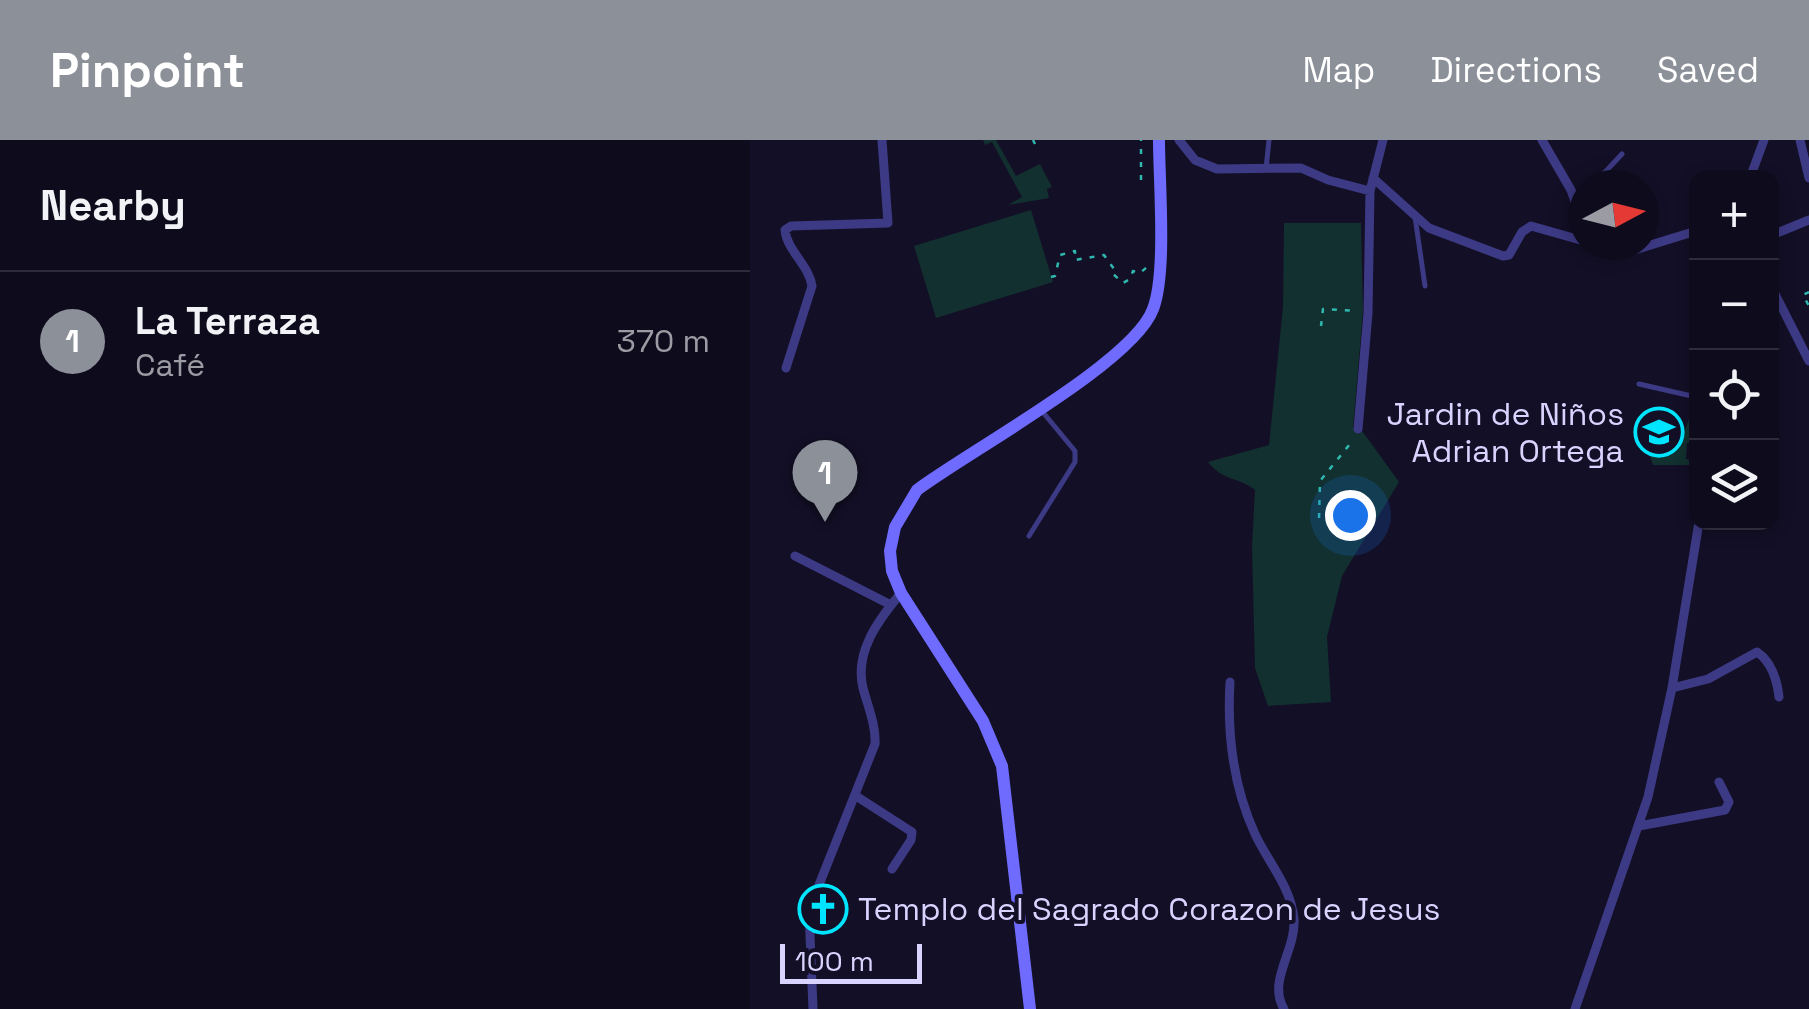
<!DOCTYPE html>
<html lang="en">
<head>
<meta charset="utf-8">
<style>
	:root { --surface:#0e0b1c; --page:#1c1929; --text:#f1f3f6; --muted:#9b9ba3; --line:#2e2b3b; --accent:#8c9099 }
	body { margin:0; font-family:"Space Grotesk",sans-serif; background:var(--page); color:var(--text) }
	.controls { position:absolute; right:30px; top:30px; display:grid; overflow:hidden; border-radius:20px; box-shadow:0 5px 15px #0003 }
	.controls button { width:90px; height:90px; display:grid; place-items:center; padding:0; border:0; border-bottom:2px solid var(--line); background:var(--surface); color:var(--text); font:50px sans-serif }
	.compass { position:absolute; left:819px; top:30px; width:90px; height:90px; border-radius:50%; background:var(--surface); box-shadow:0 5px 15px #0003; rotate:83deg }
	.scale { position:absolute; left:30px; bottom:25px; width:142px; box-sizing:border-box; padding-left:10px; border:5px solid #d9d4ff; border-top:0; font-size:28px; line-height:35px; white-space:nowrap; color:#d9d4ff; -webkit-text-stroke:8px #130f26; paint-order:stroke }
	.you { position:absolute; left:600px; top:375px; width:35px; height:35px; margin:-25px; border:8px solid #fff; border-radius:50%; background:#1a73e8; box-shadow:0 0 0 15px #1a73e833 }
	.badge { display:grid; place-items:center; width:65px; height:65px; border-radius:50%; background:var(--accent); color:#fff; font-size:32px; font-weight:700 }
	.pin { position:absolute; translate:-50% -82px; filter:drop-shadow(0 2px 5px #0008) }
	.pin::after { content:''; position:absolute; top:52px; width:35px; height:30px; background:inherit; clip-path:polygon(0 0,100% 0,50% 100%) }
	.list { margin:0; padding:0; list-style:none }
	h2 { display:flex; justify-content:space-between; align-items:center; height:130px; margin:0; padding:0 40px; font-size:42px }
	h2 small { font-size:32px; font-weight:400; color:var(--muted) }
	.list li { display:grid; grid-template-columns:65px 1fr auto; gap:30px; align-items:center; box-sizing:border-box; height:140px; padding:0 40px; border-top:2px solid var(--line) }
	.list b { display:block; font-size:38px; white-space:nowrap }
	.list p { margin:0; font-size:32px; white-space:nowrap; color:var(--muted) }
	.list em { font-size:32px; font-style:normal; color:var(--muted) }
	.icon { flex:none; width:55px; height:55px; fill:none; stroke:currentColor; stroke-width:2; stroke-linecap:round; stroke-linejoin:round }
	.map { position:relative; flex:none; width:1059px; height:869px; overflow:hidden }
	header { display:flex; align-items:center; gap:60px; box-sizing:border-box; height:140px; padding:0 50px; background:var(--accent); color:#fff }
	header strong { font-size:48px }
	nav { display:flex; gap:55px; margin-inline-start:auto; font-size:35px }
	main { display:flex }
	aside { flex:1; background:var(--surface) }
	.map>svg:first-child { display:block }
	.green { fill:#12302f }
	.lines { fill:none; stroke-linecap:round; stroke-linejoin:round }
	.path { stroke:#2fb8b0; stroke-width:2.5; stroke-dasharray:5 8; stroke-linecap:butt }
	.service { stroke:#3d3a85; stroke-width:5 }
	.minor { stroke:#3d3a85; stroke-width:9 }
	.secondary { stroke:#6f6bff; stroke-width:12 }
	.labels { text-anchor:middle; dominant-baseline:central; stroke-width:8; stroke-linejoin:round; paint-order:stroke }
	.poi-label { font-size:32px; fill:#d9d4ff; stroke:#130f26; text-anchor:end }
</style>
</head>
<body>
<header>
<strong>Pinpoint</strong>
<nav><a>Map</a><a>Directions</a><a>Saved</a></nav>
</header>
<main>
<aside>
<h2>Nearby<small></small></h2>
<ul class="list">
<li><span class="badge">1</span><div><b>La Terraza</b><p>Café</p></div><em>370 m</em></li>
</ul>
</aside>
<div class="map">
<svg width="1059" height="869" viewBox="0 0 1059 869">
	<rect width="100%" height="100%" fill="#130f26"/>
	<path class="green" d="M 233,0 L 246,0 L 266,36 L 290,24 L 302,47 L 297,49 L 299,58 L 258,65 L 272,57 L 242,2 L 235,5 Z
		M 281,70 L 303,142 L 186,178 L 164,106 Z
		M 534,83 L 611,83 L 613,171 L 603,288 L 613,292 L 649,342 L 592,436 L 577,497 L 581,562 L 518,566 L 505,528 L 502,407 L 505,350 C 487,336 474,342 458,322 L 519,305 L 533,167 Z
		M 942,271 L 946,272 L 946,303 L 937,303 L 936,319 L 946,320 L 946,325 L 903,325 L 896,304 L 920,311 L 927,289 L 935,290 Z"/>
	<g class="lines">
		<path class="path" d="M 283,0 L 285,4
			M 391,40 L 391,0
			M 301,137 L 305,136 L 310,115 L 325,111 L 325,120 L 354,115 L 364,129 L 362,133 L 373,143 L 380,139 L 383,131 L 390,133 L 397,127
			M 1059,152 L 1053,155 L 1059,166
			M 571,186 L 573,169 L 607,171
			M 569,378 L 570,341 L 604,299"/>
		<path class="service" d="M 516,29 L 519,0
			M 843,45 L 872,14
			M 826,63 L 834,55
			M 665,77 L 675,146
			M 889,244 L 946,257
			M 279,396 L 325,322 L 325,311 L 291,270"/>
		<path class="minor" d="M 429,0 L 445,20 L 467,29 L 551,28 L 578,40 L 620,51
			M 792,0 L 821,50 L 834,87
			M 1050,0 L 1059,38
			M 623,38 L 679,88 L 753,116 L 759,115 L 772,92 L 781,86 L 834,101
			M 1000,38 L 1014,0
			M 1022,95 L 1059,80
			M 844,105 L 878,112 L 946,91
			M 1022,148 L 1059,221
			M 36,228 L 62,146 C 59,125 37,111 35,90 L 41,86 L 138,83 L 132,0
			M 608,289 L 618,173 L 620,51 L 633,0
			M 45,416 L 141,465
			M 480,542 C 477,594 483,646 505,694 C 518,722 541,747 544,779 C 546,811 517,841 534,869
			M 922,548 L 958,539 L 1007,512 C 1022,522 1027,540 1029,557
			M 106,656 L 162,692 L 161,700 L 142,729
			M 889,686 L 975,670 L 979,662 L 969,642
			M 63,869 L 59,770 L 125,604 C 126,585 118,567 113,548 C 104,512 129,479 151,453
			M 825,869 L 898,657 L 922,548 L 949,382"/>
		<path class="secondary" d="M 280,869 L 252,626 L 233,581 L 151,453 L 142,431 L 140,411 L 145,387 L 167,350 C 219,311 384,222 403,169 C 417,133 409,42 409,0"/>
	</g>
	<defs>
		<g id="school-ring" transform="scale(2.5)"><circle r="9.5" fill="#130f26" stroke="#00e5ff" stroke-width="1.5"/><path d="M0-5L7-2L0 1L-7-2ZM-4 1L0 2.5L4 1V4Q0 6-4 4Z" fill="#00e5ff"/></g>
		<g id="church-ring" transform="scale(2.5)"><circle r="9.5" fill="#130f26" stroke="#00e5ff" stroke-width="1.5"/><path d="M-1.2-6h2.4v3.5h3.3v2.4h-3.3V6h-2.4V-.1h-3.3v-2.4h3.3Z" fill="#00e5ff"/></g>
	</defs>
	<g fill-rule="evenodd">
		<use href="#school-ring" x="909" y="292"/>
		<use href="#church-ring" x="73" y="769"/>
	</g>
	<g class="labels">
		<g class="poi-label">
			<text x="874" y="274">Jardin de Niños<tspan x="874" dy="37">Adrian Ortega</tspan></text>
			<text x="108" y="769" text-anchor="start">Templo del Sagrado Corazon de Jesus</text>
		</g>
	</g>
</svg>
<div class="controls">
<button>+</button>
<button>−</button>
<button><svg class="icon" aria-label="locate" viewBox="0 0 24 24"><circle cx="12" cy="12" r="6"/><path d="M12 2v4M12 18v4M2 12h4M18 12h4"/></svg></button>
<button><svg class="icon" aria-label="layers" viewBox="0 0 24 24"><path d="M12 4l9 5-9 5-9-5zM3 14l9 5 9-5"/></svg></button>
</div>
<svg class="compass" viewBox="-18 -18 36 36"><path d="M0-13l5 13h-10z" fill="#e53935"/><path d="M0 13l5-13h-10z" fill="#9b9ba3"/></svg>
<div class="scale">100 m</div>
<div class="you"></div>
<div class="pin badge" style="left:75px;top:382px">1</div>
</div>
</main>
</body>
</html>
